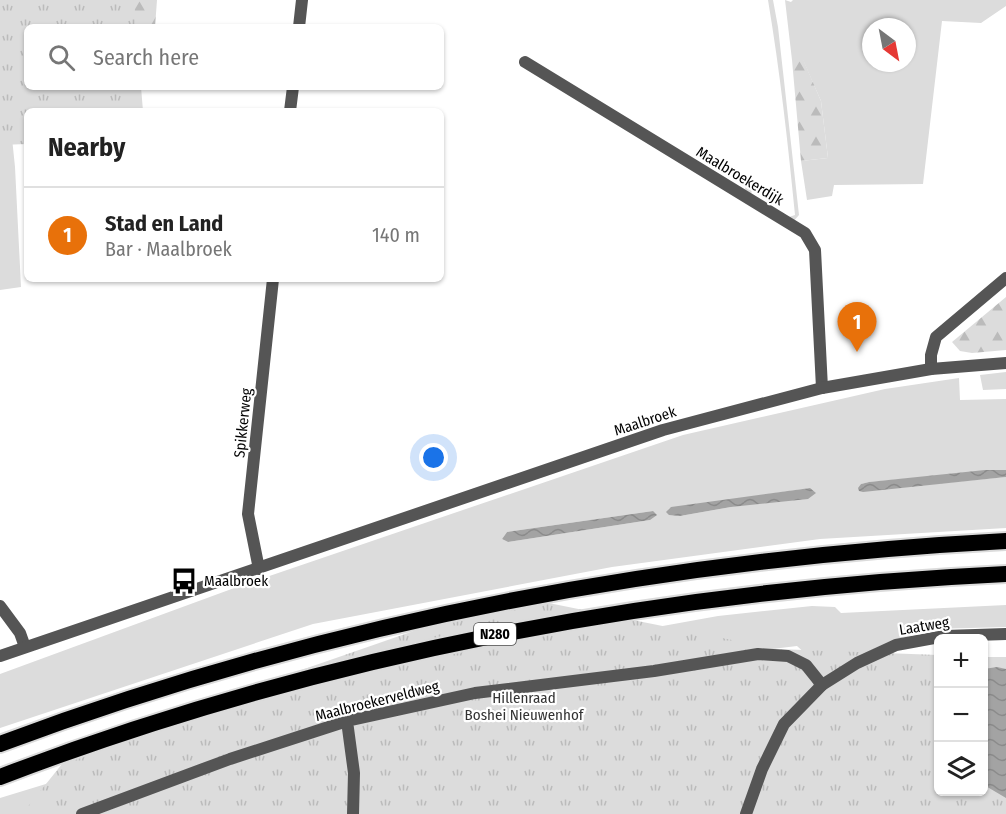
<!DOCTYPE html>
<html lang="en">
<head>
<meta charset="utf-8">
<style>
	:root { --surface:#fff; --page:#f2f2f2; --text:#222; --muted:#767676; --line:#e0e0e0; --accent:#db2777 }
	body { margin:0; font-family:"Fira Sans Condensed",sans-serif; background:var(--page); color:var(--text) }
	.controls { position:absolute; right:18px; bottom:18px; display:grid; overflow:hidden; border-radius:9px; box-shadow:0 2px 4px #0004 }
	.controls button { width:54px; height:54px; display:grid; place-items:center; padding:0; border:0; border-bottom:2px solid var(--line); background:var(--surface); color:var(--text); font:30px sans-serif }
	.compass { position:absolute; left:862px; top:18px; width:54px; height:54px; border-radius:50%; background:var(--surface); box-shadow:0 2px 4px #0004; rotate:148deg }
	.you { position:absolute; left:434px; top:458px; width:21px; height:21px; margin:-15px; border:4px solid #fff; border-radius:50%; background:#1a73e8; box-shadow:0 0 0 9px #1a73e833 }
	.badge { display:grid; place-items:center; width:39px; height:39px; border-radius:50%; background:var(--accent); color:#fff; font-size:20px; font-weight:700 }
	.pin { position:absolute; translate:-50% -50px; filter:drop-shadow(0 2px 3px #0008) }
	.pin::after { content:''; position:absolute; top:32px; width:21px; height:18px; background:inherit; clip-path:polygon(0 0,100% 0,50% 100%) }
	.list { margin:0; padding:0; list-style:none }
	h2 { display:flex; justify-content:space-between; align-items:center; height:78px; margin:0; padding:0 24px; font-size:26px }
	h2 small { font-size:20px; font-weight:400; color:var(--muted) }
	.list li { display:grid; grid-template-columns:39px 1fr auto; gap:18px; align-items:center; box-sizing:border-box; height:96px; padding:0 24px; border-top:2px solid var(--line) }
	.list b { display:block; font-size:22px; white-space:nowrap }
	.list p { margin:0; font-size:20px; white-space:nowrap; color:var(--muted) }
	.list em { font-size:20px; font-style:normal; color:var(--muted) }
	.icon { flex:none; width:33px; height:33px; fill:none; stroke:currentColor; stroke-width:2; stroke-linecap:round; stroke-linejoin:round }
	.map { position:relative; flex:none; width:1006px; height:814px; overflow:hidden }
	.search { position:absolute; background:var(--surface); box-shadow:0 2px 4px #0004; left:24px; top:24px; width:420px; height:66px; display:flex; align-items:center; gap:15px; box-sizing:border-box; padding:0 21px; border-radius:9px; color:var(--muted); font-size:22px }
	.panel { position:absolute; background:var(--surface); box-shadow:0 2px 4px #0004; left:24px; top:108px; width:420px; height:174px; border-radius:9px }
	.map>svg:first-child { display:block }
	.green { fill:#dcdcdc; fill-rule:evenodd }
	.forest { fill:url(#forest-firs) }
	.park { fill:url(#park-tufts) }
	.water { fill:url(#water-waves) }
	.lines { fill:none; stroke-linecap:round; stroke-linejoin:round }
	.trunk-casing { stroke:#dbdbdb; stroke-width:20 }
	.minor { stroke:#555; stroke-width:12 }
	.tertiary { stroke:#555; stroke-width:12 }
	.trunk { stroke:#000; stroke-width:16 }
	.labels { text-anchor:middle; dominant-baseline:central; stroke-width:4.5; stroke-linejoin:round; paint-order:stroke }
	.shield { fill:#fff; stroke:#4c4c4c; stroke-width:1.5 }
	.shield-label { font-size:14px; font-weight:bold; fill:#000 }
	.street-label { font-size:15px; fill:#000; stroke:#fff }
	.poi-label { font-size:15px; fill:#000; stroke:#fff; text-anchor:start }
	.park-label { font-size:15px; fill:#333; stroke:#fff }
</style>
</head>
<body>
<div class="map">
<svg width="1006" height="814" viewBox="0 0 1006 814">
	<defs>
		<pattern id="forest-firs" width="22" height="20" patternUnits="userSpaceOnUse" patternTransform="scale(1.5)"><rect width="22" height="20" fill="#dcdcdc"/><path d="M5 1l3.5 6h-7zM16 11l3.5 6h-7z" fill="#bbb"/></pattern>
		<pattern id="park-tufts" width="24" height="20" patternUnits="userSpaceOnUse" patternTransform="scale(1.5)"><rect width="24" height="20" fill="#dcdcdc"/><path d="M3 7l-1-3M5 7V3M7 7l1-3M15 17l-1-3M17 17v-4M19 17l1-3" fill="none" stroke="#bbb"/></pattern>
		<pattern id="water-waves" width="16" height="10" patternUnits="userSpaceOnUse" patternTransform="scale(1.5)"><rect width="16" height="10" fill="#a3a3a3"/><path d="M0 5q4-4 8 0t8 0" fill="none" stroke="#8b8b8b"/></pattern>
	</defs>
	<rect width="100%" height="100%" fill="#fff"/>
	<path class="green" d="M 768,0 L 773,0 L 778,27 L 799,215 L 793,222 L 746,192 L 744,183 L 753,188 L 751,194 L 789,217 L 795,215 C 788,143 780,72 768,0 Z
		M 785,0 L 791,2 L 793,0 L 1006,0 L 1006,6 L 981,23 L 942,21 L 923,184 L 834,185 L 832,196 L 807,200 L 801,161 L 828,158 L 821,101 L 803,60 L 792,60 ZM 871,27 L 907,27 L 907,63 L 871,63 Z
		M 0,136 L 12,138 L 15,167 L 21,287 L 0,290 Z
		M 1006,372 L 1006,389 L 983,390 L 980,375 Z
		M 959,378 L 960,400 L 1006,399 L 1006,470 L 869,482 L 861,484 L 859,491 L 1006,477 L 1006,528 L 820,539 L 612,567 L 313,624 L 0,728 L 0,674 L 237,587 L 683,435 L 885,389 ZM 810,488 L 731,507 L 680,516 L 668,509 ZM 653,511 L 650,520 L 508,542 L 502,539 L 507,532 Z
		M 1006,605 L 1006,627 L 933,629 L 888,642 L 831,670 L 819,666 L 797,646 L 708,657 L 81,814 L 0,814 L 0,798 L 350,691 L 486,658 L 718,616 L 812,606 L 835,607 L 841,613 Z"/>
	<path class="forest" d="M 28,0 L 157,0 L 155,27 L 35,27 Z
		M 803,59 L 821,101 L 828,158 L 801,161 L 792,60 Z
		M 1006,297 L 1006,350 L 972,353 L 960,351 L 952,342 Z"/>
	<path class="park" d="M 0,0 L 134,0 L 136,27 L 27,27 L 27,87 L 141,87 L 143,111 L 27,111 L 27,144 L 0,145 Z
		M 514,596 L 777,649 L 938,655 L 938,792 L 984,792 L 984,657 L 1006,657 L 1006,814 L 22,814 L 74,749 Z"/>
	<path class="water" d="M 985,470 L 1006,470 L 1006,477 L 863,492 L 859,491 L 858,488 L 861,484 L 869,482 Z
		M 810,488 L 816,493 L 808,499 L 731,507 L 680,516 L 669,515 L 666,512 L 671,507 Z
		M 653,511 L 657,515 L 650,520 L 508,542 L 502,539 L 507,532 Z
		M 997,667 L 1006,669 L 1006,798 L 984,785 L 984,669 Z"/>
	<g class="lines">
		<g class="trunk-casing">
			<path id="trunk" d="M 0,744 C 323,623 662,559 1006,541
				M 0,777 C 321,654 663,590 1006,574"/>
		</g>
		<path class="minor" d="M 299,27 L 302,0
			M 525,62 L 805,233 L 815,250 L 822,388
			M 290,111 L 293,87
			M 931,369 L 931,355 L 936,337 L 1006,278
			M 259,569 L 248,514 L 273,279
			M 0,606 L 20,633 L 25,647
			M 347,721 L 354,773 L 353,814
			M 82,814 L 230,759 L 347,721 L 475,693 L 654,671 L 758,654 L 788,656 L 806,665 L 822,685"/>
		<path class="tertiary" d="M 0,656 L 663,430 L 822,388 L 931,369 L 1006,363
			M 746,814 L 762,769 L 784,724 L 822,685 L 857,663 L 896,645 L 945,636 L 1006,634"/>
		<use href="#trunk" class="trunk"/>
	</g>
	<defs>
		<g id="bus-bare" transform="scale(2.07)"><path d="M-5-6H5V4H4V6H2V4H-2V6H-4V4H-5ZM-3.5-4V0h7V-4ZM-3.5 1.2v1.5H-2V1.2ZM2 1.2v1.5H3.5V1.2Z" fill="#000" stroke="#fff" stroke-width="2.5" paint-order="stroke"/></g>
	</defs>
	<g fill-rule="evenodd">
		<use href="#bus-bare" x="184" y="581"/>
	</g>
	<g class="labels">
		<rect class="shield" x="474" y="623" width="42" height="22" rx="4.5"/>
		<g class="shield-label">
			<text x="495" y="634">N280</text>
		</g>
		<g class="street-label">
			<text transform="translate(740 176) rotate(31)">Maalbroekerdijk</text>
			<text transform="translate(645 421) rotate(-18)">Maalbroek</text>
			<text transform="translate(243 423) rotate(-84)">Spikkerweg</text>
			<text transform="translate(924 626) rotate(-9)">Laatweg</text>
			<text transform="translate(377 701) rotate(-14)">Maalbroekerveldweg</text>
		</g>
		<g class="poi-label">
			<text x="204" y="581">Maalbroek</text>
		</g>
		<g class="park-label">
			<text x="524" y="698">Hillenraad<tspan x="524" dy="17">Boshei Nieuwenhof</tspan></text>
		</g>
	</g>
</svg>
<div class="controls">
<button>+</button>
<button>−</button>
<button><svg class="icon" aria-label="layers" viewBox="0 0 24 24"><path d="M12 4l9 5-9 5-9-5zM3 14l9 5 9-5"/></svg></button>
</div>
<svg class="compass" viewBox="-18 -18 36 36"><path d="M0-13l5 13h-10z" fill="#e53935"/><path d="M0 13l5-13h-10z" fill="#767676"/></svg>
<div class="you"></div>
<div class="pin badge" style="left:857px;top:352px;background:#e8710a">1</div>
<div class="search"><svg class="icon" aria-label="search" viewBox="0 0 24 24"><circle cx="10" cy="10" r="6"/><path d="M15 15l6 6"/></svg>Search here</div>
<section class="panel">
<h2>Nearby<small></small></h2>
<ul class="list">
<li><span class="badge" style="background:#e8710a">1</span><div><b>Stad en Land</b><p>Bar · Maalbroek</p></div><em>140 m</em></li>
</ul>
</section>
</div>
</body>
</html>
